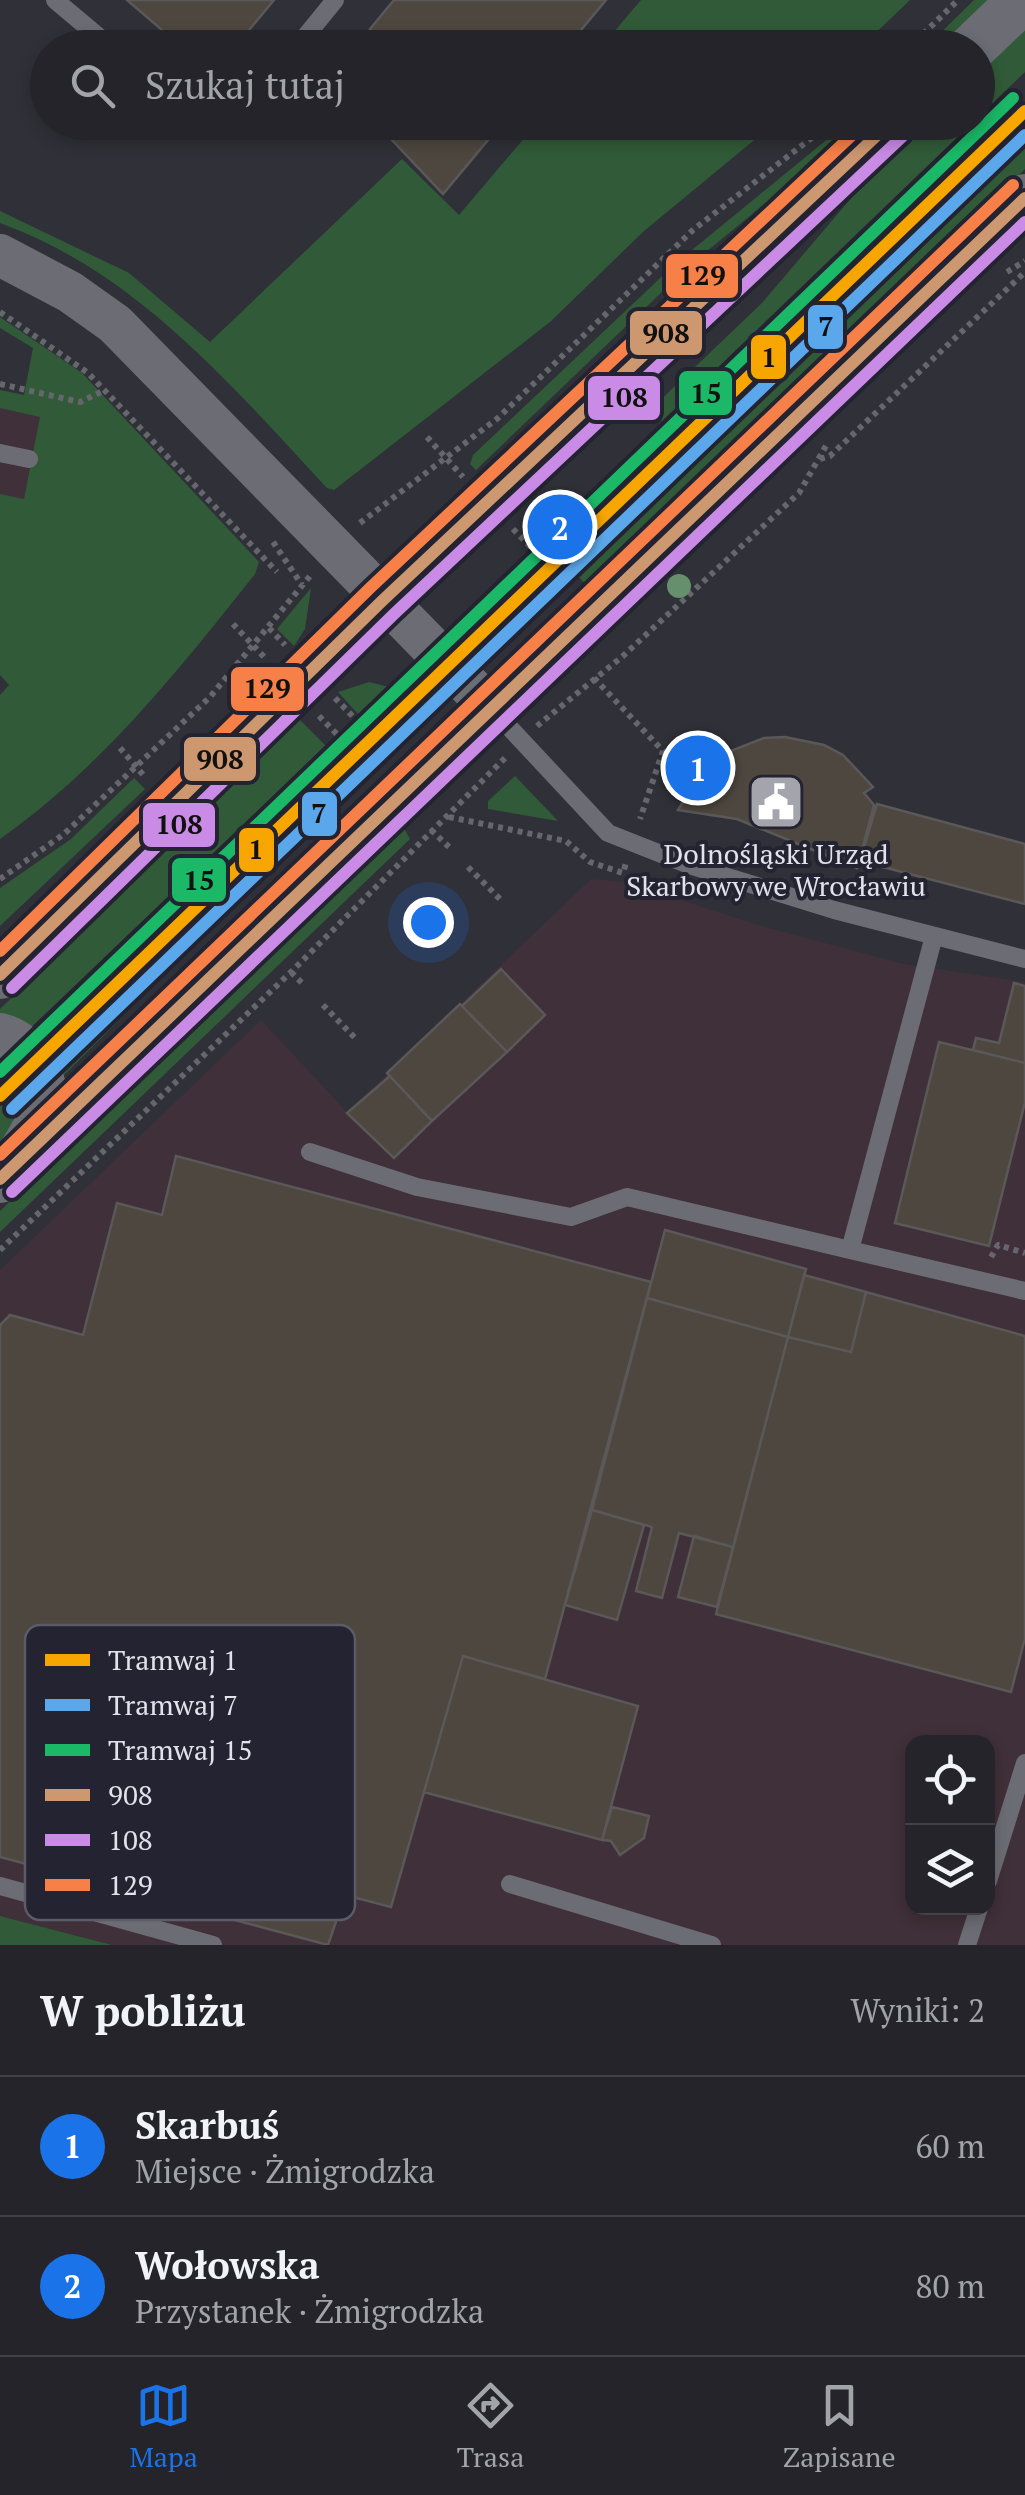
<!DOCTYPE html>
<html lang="pl">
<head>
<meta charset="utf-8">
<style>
	:root { --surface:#24242a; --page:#2c2c32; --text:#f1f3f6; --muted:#a3a4a8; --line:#414147; --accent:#1a73e8 }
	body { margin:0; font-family:"PT Serif",serif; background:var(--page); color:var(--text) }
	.controls { position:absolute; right:30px; bottom:30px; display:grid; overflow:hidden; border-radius:20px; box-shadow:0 5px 15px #0003 }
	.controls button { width:90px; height:90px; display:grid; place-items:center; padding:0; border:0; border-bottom:2px solid var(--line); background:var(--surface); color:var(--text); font:50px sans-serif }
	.you { position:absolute; left:428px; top:922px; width:35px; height:35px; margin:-25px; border:8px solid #fff; border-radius:50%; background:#1a73e8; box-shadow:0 0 0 15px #1a73e833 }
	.badge { display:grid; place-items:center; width:65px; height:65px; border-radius:50%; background:var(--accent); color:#fff; font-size:32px; font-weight:700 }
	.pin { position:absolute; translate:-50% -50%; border:5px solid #fff; box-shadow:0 2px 10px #0006 }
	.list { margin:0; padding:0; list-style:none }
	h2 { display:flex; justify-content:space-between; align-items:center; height:130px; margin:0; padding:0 40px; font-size:42px }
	h2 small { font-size:32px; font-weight:400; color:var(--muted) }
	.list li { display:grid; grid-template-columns:65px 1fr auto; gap:30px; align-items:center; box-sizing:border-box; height:140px; padding:0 40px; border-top:2px solid var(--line) }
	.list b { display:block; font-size:38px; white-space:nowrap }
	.list p { margin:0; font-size:32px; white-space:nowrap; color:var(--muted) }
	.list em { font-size:32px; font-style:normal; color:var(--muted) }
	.icon { flex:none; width:55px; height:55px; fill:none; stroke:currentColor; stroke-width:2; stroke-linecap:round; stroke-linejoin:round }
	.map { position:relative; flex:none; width:1025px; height:1945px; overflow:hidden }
	.search { position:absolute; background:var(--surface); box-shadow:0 5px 15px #0003; left:30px; right:30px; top:30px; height:110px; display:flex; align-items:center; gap:25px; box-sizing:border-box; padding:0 35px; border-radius:55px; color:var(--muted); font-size:38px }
	.sheet { height:410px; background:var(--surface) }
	nav { display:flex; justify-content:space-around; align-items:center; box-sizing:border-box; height:140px; border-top:2px solid var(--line); background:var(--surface); font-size:28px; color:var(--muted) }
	nav a { display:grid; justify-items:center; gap:5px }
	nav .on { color:var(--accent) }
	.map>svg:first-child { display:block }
	.industrial { fill:#403039; fill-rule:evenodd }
	.green { fill:#315b38 }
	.building { fill:#4d473f; stroke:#5a5858; stroke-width:2.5 }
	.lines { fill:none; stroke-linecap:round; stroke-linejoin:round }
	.path { stroke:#66666d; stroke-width:6; stroke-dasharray:5 5; stroke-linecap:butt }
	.service { stroke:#6c6c74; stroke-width:18 }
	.tertiary { stroke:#6c6c74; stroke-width:42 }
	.secondary { stroke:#6c6c74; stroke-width:48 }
	.bus-1-casing { stroke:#232331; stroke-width:20 }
	.bus-2-casing { stroke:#232331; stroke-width:20 }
	.bus-3-casing { stroke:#232331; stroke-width:20 }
	.bus-1 { stroke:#cd976f; stroke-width:12 }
	.bus-2 { stroke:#ca8be6; stroke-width:12 }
	.bus-3 { stroke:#f78048; stroke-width:12 }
	.tram-1-casing { stroke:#232331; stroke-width:20 }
	.tram-2-casing { stroke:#232331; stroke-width:20 }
	.tram-3-casing { stroke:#232331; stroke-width:20 }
	.tram-1 { stroke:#f7a600; stroke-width:12 }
	.tram-2 { stroke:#5aa8eb; stroke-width:12 }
	.tram-3 { stroke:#1ab867; stroke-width:12 }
	.tree { fill:#668f6e }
	.labels { text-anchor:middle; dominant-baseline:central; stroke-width:8; stroke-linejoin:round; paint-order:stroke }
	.poi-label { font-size:28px; fill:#e2e2ec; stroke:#232331 }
	.key { fill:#232331; stroke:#5c5c69; stroke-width:2.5 }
	.key-label { font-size:28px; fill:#e2e2ec }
	.line-badge { stroke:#232331; stroke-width:4 }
	.pale-badge-label { font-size:28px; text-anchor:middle; font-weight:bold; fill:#111 }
</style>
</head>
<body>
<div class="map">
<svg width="1025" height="1945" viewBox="0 0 1025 1945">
	<rect width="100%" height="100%" fill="#303038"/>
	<path class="industrial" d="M 0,390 L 109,413 L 0,541 Z
		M 591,879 L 625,882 L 761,926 L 904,964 L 1025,982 L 1025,1945 L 112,1945 L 0,1916 L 0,1270 L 261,1020 L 347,1112 ZM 912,1742 L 988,1742 L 988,1908 L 912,1908 Z"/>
	<path class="green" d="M 641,0 L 910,0 L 861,47 L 601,47 Z
		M 974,0 L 992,0 L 942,47 L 925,48 Z
		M 1025,25 L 1025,72 L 978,117 L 978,70 Z
		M 537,123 L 775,123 L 644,231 L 550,322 L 334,490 L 327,488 C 231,385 136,272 0,223 L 0,211 L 129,273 L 210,342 L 402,159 L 459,215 Z
		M 847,123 L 863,123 L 689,266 L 476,470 L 470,464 L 473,455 L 675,264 Z
		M 923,123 L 972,123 L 662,421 L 651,409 L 762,303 L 864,183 Z
		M 1025,125 L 1025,169 L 589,588 L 565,562 Z
		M 0,317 L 82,373 L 259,562 L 255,574 C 178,671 102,767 0,839 L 0,695 L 9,685 L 0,675 L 0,494 L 24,499 L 40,417 L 0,408 L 0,390 L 24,395 L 33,348 L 0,328 Z
		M 311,588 L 305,629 L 294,646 L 277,629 Z
		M 369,682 L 389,687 L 359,715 L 338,692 Z
		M 300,720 L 326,746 L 25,1033 L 0,1018 L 0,1009 Z
		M 515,776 L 558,821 L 488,809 L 488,801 Z
		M 134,778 L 145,789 L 0,926 L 0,888 L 71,839 Z
		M 402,825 L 410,839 L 0,1232 L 0,1211 Z
		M 231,884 L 243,897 L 60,1079 L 50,1059 Z
		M 0,1062 L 14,1074 L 26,1101 L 0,1154 Z
		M 0,1916 L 112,1945 L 0,1945 Z"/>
	<path class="building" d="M 127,0 L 274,0 L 234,48 L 183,48 Z
		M 394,0 L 606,0 L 566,48 L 392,48 L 370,29 Z
		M 375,122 L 503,122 L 443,194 Z
		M 785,737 L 824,745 L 843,755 L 873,787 L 864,793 L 874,805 L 857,868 L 737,819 L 678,810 L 700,773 L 714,778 L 723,754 L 764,738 Z
		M 723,754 L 714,778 L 700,773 L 706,766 Z
		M 877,804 L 1025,844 L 1025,904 L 860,861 Z
		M 501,969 L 545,1015 L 507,1052 L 462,1006 Z
		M 1014,983 L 1025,986 L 1025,1063 L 973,1050 L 976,1038 L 999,1043 Z
		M 460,1004 L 507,1052 L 432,1121 L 387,1073 Z
		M 939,1042 L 1025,1063 L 1025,1102 L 989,1246 L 895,1223 Z
		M 390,1076 L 432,1121 L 394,1158 L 347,1113 Z
		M 176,1156 L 651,1282 L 545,1679 L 463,1656 L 391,1907 L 345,1895 L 328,1945 L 0,1857 L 0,1325 L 10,1315 L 83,1335 L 117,1203 L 162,1215 Z
		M 665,1230 L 806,1269 L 788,1337 L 647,1298 Z
		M 804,1275 L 866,1292 L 851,1352 L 788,1337 Z
		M 866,1292 L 1025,1336 L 1025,1638 L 1011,1692 L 716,1614 L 788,1337 L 851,1352 Z
		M 647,1298 L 788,1337 L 733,1547 L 679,1533 L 662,1598 L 636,1591 L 652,1527 L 592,1510 Z
		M 592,1510 L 644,1525 L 617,1620 L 565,1605 Z
		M 694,1536 L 733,1547 L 717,1607 L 678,1597 Z
		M 463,1656 L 638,1706 L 602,1840 L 424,1792 Z
		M 612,1807 L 649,1816 L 644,1838 L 620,1855 L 611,1841 L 602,1840 Z"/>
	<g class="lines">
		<path class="path" d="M 909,48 L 958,0
			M 1007,272 L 1025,261
			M 0,312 L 88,373 L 277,572
			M 0,384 L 80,402 L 105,390
			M 427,437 L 463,477
			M 820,459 L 830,456 L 1025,272
			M 360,523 L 498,418 L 693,230 L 818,133
			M 513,529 L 567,584
			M 273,542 L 302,585
			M 233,624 L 266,659
			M 269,628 L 285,645
			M 594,678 L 663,751 L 640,819
			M 335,698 L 389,754
			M 319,716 L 373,771
			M 537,726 L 623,656 L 799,493 L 827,444
			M 120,748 L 145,777
			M 449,817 L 566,841 L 590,862 L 623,873 L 626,863
			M 431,830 L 449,847
			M 468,867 L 502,901
			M 0,879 L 64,834 L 210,697 L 310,576
			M 291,972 L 303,984
			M 323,1005 L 357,1040
			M 0,1250 L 291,972 L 507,756
			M 991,1257 L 998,1245 L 1025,1253"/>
		<path class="service" d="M 55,0 L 112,48
			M 296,48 L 335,0
			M 204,122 L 216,129 L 233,122
			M 0,453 L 29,459
			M 494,711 L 608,833 L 689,865 L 834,910 L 1025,959
			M 934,936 L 850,1250 L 1025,1291
			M 310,1152 L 417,1187 L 571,1217 L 627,1197 L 850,1250
			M 988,1881 L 1025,1763
			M 510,1884 L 712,1945
			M 0,1886 L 213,1945
			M 967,1945 L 979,1908"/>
		<path class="tertiary" d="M 0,255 L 70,292 L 115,324 L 494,711"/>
		<path class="secondary" d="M 972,48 L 1022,0
			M 0,975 L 382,601 L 892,122
			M 0,1037 C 35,1047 41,1078 47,1110 L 24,1150
			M 0,1179 L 1025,198"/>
		<g class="bus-1-casing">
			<path id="bus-1" d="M 0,975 L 382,601 L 891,122
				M 0,1179 L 1025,198"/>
		</g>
		<g class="bus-2-casing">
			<path id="bus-2" d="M 12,988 L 394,614 L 904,135
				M 12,1192 L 1025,222"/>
		</g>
		<g class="bus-3-casing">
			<path id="bus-3" d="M 0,951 L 370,588 L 866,122
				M 0,1155 L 1013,185"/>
		</g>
		<use href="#bus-1" class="bus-1"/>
		<use href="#bus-2" class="bus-2"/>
		<use href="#bus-3" class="bus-3"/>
		<g class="tram-1-casing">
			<path id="tram-1" d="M 0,1096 L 1025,111"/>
		</g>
		<g class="tram-2-casing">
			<path id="tram-2" d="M 12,1109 L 1025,135"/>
		</g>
		<g class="tram-3-casing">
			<path id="tram-3" d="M 0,1072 L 1013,98"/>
		</g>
		<use href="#tram-1" class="tram-1"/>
		<use href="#tram-2" class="tram-2"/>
		<use href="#tram-3" class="tram-3"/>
	</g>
	<circle class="tree" cx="679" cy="586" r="12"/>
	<defs>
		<g id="civic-square" transform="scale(2.875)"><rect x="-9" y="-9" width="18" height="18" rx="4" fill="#a4a4ad" stroke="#232331"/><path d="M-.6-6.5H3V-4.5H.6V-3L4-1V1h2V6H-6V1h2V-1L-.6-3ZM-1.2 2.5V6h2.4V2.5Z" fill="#fff"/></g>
	</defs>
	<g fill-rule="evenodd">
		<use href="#civic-square" x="776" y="802"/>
	</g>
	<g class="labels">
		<g class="poi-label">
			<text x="776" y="853">Dolnośląski Urząd<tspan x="776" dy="32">Skarbowy we Wrocławiu</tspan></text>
		</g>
	</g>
	<rect x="25" y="1625" width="330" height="295" rx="15" class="key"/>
	<rect x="45" y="1654" width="45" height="12" fill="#f7a600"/>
	<rect x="45" y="1699" width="45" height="12" fill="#5aa8eb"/>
	<rect x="45" y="1744" width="45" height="12" fill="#1ab867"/>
	<rect x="45" y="1789" width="45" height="12" fill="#cd976f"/>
	<rect x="45" y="1834" width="45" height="12" fill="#ca8be6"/>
	<rect x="45" y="1879" width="45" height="12" fill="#f78048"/>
	<g class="key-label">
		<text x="108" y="1670">Tramwaj 1</text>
		<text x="108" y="1715">Tramwaj 7</text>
		<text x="108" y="1760">Tramwaj 15</text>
		<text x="108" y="1805">908</text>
		<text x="108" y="1850">108</text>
		<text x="108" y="1895">129</text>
	</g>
	<g class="line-badge">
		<rect x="664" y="252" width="76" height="48" rx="10" fill="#f78048"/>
		<rect x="806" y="303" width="39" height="48" rx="10" fill="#5aa8eb"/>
		<rect x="628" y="309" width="76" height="48" rx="10" fill="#cd976f"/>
		<rect x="749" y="333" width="39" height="48" rx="10" fill="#f7a600"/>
		<rect x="677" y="369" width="57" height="48" rx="10" fill="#1ab867"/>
		<rect x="586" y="374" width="76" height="48" rx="10" fill="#ca8be6"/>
		<rect x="229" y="665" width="77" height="48" rx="10" fill="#f78048"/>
		<rect x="182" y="735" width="76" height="48" rx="10" fill="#cd976f"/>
		<rect x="300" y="790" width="39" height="48" rx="10" fill="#5aa8eb"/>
		<rect x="141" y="801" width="76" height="48" rx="10" fill="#ca8be6"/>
		<rect x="237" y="826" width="39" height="48" rx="10" fill="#f7a600"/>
		<rect x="170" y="856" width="58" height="48" rx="10" fill="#1ab867"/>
	</g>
	<g class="pale-badge-label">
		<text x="702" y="285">129</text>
		<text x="826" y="336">7</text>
		<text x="666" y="343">908</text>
		<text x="769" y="367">1</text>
		<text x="706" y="403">15</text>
		<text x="624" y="407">108</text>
		<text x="267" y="698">129</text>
		<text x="220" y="769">908</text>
		<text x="319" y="823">7</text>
		<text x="179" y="834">108</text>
		<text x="256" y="859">1</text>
		<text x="199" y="890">15</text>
	</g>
</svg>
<div class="controls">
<button><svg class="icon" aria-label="locate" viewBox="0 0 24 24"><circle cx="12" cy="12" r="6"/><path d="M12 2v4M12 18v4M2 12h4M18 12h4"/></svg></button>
<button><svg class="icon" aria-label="layers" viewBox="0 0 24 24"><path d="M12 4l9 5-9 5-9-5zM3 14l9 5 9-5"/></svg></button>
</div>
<div class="you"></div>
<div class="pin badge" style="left:698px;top:768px">1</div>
<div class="pin badge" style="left:560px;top:527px">2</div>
<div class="search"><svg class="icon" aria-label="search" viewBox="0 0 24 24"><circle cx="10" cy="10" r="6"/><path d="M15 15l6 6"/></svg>Szukaj tutaj</div>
</div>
<section class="sheet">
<h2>W pobliżu<small>Wyniki: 2</small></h2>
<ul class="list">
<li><span class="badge">1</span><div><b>Skarbuś</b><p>Miejsce · Żmigrodzka</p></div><em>60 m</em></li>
<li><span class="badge">2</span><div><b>Wołowska</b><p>Przystanek · Żmigrodzka</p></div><em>80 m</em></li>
</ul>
</section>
<nav>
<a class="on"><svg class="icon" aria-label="map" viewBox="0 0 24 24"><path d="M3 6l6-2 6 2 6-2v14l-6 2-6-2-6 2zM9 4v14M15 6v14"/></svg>Mapa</a>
<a><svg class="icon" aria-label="directions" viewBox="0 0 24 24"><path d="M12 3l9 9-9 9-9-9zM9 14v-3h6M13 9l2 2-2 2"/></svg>Trasa</a>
<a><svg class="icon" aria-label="saved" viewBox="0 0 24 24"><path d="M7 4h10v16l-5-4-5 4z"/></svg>Zapisane</a>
</nav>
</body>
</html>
